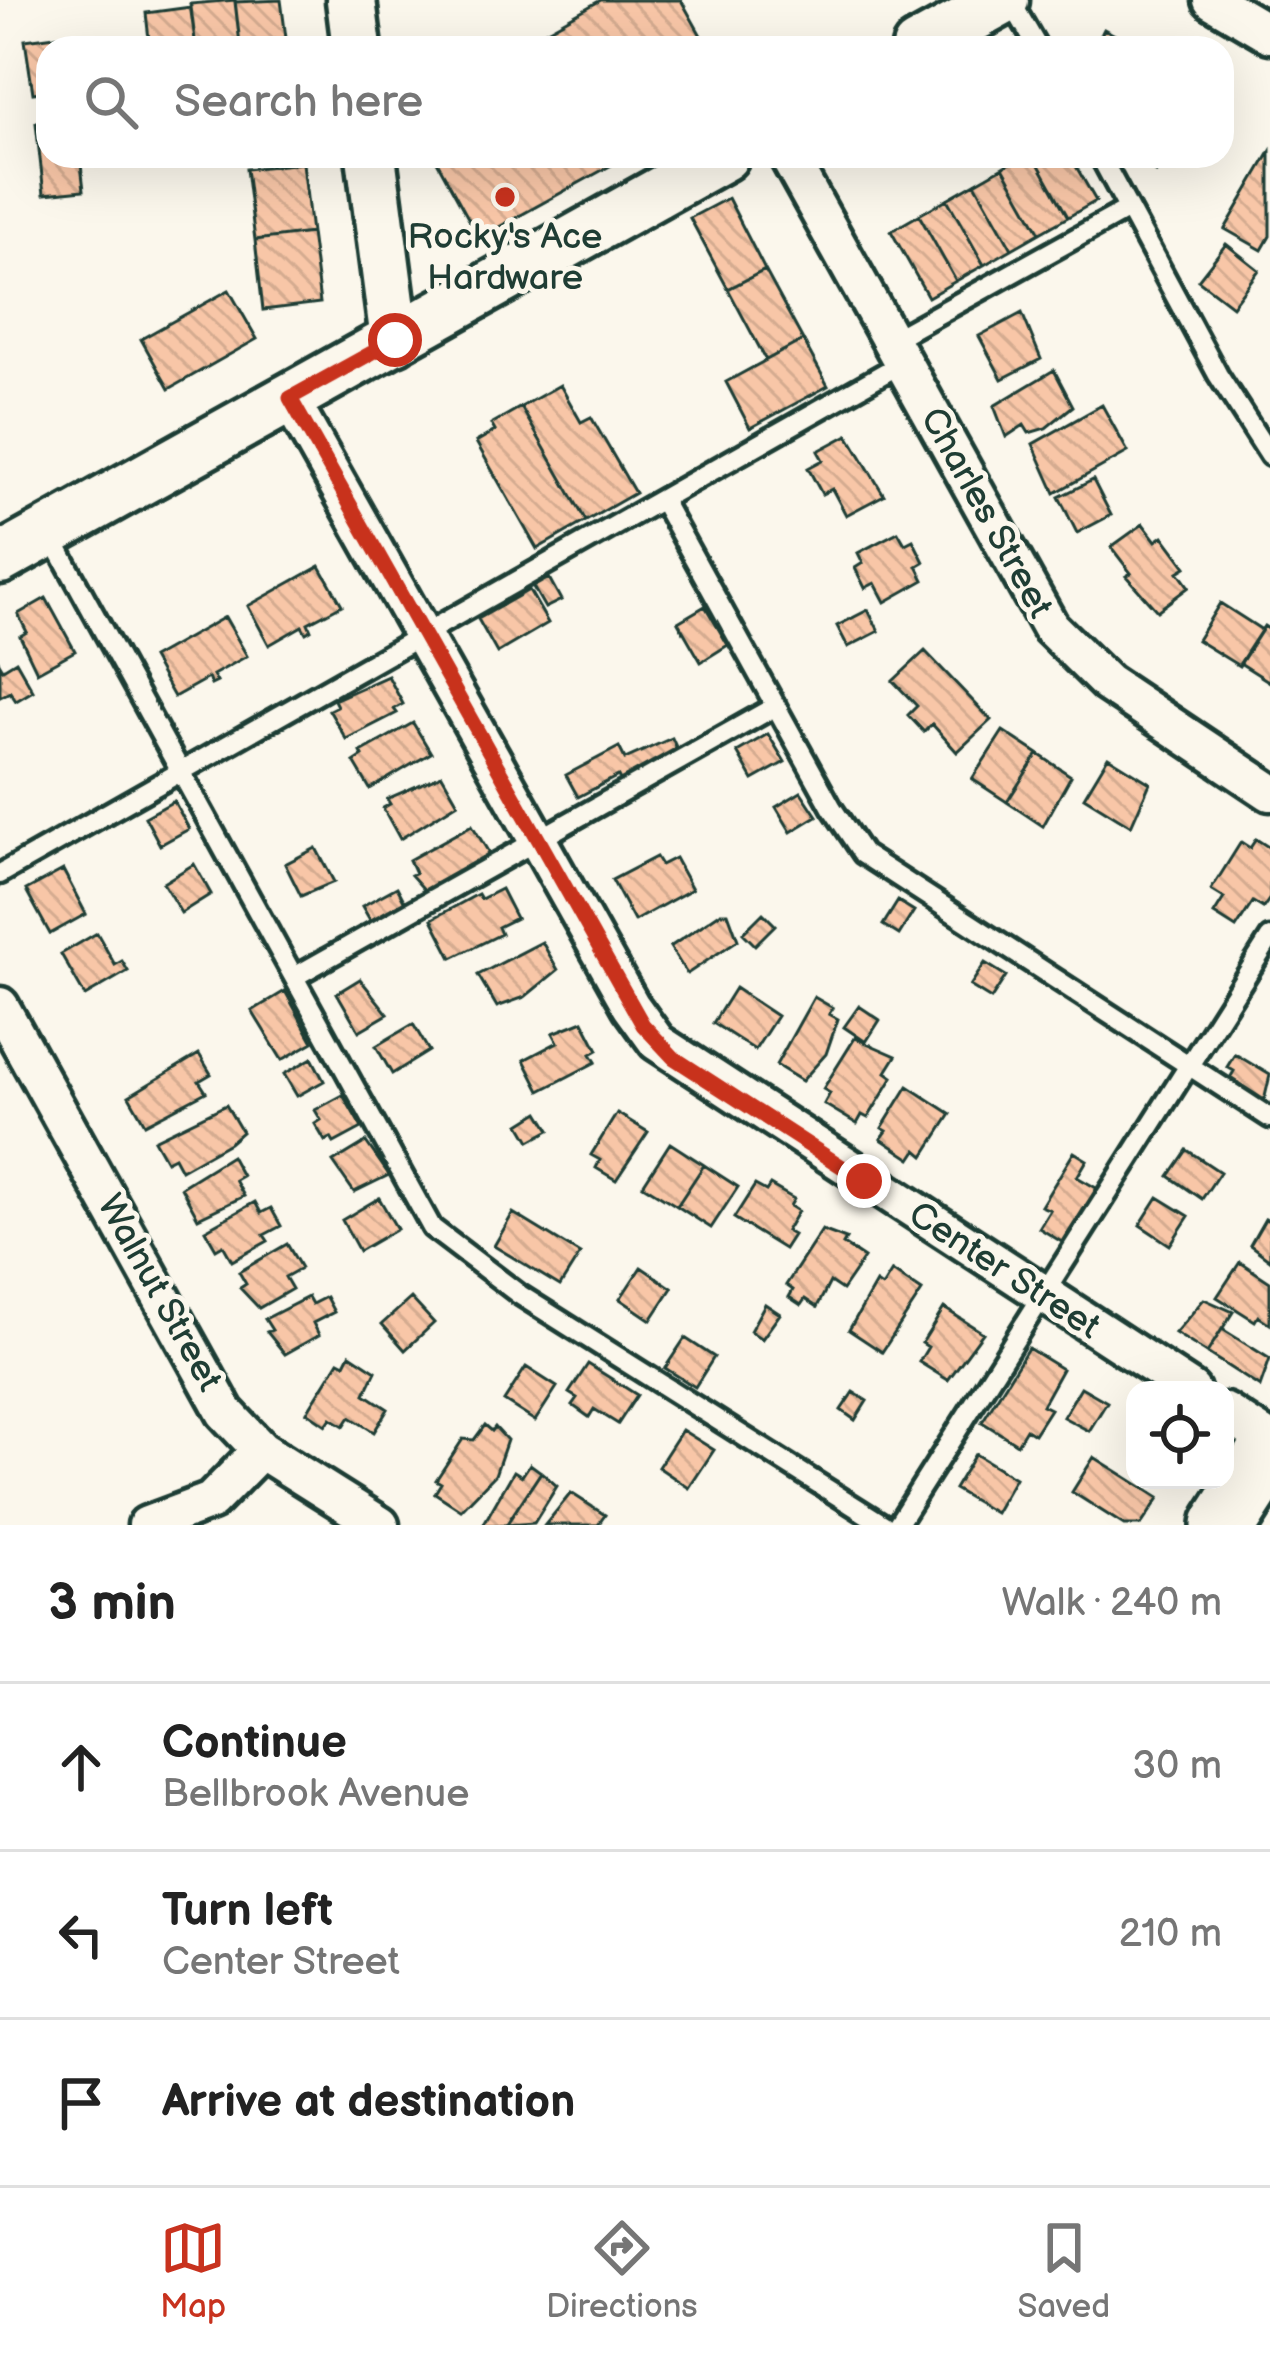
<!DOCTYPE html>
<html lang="en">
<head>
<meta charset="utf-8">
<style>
	:root { --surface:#fff; --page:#f6f6f6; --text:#222; --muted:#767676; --line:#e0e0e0; --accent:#c8321e }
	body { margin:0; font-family:"Balsamiq Sans",sans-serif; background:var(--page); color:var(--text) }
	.controls { position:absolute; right:36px; bottom:36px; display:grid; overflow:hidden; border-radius:24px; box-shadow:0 12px 48px #0002 }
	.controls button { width:108px; height:108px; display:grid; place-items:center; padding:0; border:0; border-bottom:3px solid var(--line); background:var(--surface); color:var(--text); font:60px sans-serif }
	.stop { position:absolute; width:36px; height:36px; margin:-27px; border:9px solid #c8321e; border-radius:50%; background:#fff }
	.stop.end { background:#c8321e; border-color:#fff; box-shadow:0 3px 12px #0008 }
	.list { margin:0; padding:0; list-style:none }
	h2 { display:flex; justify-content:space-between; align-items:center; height:156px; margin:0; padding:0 48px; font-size:51px }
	h2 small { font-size:39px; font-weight:400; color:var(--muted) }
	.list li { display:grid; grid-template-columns:78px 1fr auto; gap:36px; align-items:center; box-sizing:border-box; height:168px; padding:0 48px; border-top:3px solid var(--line) }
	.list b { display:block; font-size:45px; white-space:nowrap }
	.list p { margin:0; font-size:39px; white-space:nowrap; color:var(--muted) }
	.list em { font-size:39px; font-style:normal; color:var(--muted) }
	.icon { flex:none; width:66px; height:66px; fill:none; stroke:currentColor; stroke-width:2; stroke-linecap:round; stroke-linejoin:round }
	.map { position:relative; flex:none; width:1270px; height:1525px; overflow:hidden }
	.search { position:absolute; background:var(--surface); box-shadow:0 12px 48px #0002; left:36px; right:36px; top:36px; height:132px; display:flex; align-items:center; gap:30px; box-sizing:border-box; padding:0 42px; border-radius:36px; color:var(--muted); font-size:45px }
	.sheet { height:660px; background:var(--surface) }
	nav { display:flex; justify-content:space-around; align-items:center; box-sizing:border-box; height:168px; border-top:3px solid var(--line); background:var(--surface); font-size:33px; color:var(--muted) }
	nav a { display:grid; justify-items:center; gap:6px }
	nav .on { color:var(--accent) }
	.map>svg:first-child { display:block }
	.building { fill:url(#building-back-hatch); stroke:#1f3d34; stroke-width:3 }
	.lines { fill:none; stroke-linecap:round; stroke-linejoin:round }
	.service-casing { stroke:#1f3d34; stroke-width:27 }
	.minor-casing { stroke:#1f3d34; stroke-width:45 }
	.tertiary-casing { stroke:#1f3d34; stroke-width:57 }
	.trunk-casing { stroke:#1f3d34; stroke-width:72 }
	.service { stroke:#fbf7ec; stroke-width:18 }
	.minor { stroke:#fbf7ec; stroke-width:36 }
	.tertiary { stroke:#fbf7ec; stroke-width:48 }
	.trunk { stroke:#fbf7ec; stroke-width:63 }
	.route { stroke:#c8321e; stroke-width:15 }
	.poi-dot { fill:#c8321e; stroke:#fbf7ec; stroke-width:4.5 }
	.labels { text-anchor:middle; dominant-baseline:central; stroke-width:10; stroke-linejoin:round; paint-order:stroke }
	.poi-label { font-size:36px; fill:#1f3d34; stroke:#fbf7ec }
	.street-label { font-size:36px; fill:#1f3d34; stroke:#fbf7ec }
</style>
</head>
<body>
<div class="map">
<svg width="1270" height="1525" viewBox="0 0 1270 1525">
	<defs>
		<pattern id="building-back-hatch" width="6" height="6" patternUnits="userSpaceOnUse" patternTransform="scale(3)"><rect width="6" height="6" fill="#f8c6a7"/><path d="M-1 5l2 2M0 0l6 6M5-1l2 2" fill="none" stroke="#d4ab90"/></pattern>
	</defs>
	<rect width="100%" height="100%" fill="#fbf7ec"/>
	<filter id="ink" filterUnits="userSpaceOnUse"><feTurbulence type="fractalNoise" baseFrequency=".00833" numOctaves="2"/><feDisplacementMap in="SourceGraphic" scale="24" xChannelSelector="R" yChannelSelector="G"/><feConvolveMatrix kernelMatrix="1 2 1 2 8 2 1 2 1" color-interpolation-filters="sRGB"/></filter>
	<g filter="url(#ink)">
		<path class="building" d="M 235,0 L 240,44 L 196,48 L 190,4 Z
			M 281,0 L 286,38 L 240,44 L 235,2 Z
			M 601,0 L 681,0 L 708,48 L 515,48 Z
			M 191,7 L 196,48 L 150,48 L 146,13 Z
			M 1104,29 L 1139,48 L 1094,48 Z
			M 63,35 L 65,48 L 48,48 L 48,91 L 33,93 L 25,40 Z
			M 48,122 L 48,156 L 80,156 L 84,190 L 44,194 L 36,123 Z
			M 1270,152 L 1270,236 L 1262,250 L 1225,229 Z
			M 434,156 L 628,156 L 479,238 Z
			M 1023,156 L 1034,156 L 1068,217 L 1040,233 L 1003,167 Z
			M 1034,156 L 1070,156 L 1096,201 L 1068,217 Z
			M 1128,156 L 1165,156 L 1156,172 Z
			M 303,163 L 311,233 L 255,240 L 246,169 Z
			M 1003,167 L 1040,233 L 1012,249 L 975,183 Z
			M 975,183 L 1012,249 L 984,265 L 947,199 Z
			M 728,198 L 765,270 L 728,289 L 690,218 Z
			M 947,199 L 984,265 L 956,281 L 919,215 Z
			M 919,215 L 956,281 L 928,297 L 891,231 Z
			M 311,233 L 320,303 L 263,310 L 255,240 Z
			M 1226,244 L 1259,270 L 1232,306 L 1198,280 Z
			M 765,270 L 803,340 L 766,360 L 728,289 Z
			M 229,290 L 257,339 L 169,389 L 141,339 Z
			M 1022,313 L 1041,359 L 1002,379 L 979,336 Z
			M 803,340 L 828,386 L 750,428 L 726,382 Z
			M 1054,370 L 1073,406 L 1046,428 L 1029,433 L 1024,425 L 1006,437 L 994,406 Z
			M 560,385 L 581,422 L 591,417 L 635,493 L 586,521 L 521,407 Z
			M 1102,405 L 1128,452 L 1055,493 L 1033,444 Z
			M 521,407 L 586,521 L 537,549 L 476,442 L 495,431 L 491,424 Z
			M 848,435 L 884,495 L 846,515 L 832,489 L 822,494 L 808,468 L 823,460 L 818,451 Z
			M 1093,480 L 1111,515 L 1077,533 L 1059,497 Z
			M 1143,524 L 1156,541 L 1163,536 L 1186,567 L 1178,572 L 1189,587 L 1157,611 L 1126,576 L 1131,573 L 1111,547 Z
			M 898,532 L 905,544 L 913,540 L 924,562 L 917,566 L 924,580 L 885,602 L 875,583 L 865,588 L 855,568 L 863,563 L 858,553 Z
			M 320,566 L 342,605 L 308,623 L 311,630 L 306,633 L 302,626 L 269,645 L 248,606 Z
			M 549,578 L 561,600 L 545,608 L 533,587 Z
			M 529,590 L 548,623 L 497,653 L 478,619 Z
			M 46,598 L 75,651 L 37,672 L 20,636 L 27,632 L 18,614 Z
			M 1220,603 L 1262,630 L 1239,666 L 1197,640 Z
			M 705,606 L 728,645 L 701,662 L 678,622 Z
			M 868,610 L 879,631 L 848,647 L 837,626 Z
			M 225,617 L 247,656 L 213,675 L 217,682 L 211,685 L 208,678 L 174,697 L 152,658 Z
			M 1264,626 L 1270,630 L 1270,682 L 1240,663 Z
			M 925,651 L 991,720 L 957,752 L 932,724 L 924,732 L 908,715 L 917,706 L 893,681 Z
			M 16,661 L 33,691 L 16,701 L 10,692 L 0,697 L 0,664 L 3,669 Z
			M 388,676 L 403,704 L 394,709 L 397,713 L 346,739 L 329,710 L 337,706 L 334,700 Z
			M 413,723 L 431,753 L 370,789 L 354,762 L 363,756 L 361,752 Z
			M 1003,731 L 1038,754 L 1007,802 L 972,779 Z
			M 768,734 L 785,762 L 753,780 L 737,752 Z
			M 672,738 L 677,749 L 664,756 L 668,765 L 624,788 L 618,776 L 578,797 L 566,775 L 619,747 L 625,759 Z
			M 1038,754 L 1071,776 L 1043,826 L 1007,802 Z
			M 1108,757 L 1150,783 L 1131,826 L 1084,797 Z
			M 442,775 L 458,803 L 400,839 L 383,808 L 390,804 L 387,799 Z
			M 801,792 L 817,816 L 791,832 L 776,807 Z
			M 174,801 L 189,829 L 160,845 L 145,817 Z
			M 472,825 L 489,853 L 468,870 L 440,882 L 443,887 L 429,895 L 411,875 L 415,873 L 409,860 Z
			M 1256,839 L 1270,848 L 1270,898 L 1263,908 L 1253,902 L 1236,928 L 1214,914 L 1224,898 L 1211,890 L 1241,842 L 1250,848 Z
			M 316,848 L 334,882 L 301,896 L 285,864 Z
			M 656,857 L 661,865 L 675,858 L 692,889 L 634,921 L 612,880 Z
			M 194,864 L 211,894 L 181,913 L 163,883 Z
			M 63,870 L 86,914 L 50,934 L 26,890 Z
			M 397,887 L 408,908 L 374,927 L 362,906 Z
			M 501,889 L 516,918 L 498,927 L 501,934 L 452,958 L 432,919 L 478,894 L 481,899 Z
			M 898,901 L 914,911 L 899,935 L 883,925 Z
			M 720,913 L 728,913 L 738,940 L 687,974 L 670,947 Z
			M 763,913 L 775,925 L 755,945 L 743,933 Z
			M 97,933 L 115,965 L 122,961 L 128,971 L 85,996 L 61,954 Z
			M 542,942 L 558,970 L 525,997 L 497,1007 L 478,975 Z
			M 985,963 L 1006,976 L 991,999 L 970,986 Z
			M 360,979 L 388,1014 L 359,1031 L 337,993 Z
			M 735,988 L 777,1016 L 755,1050 L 713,1023 Z
			M 285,991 L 313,1042 L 282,1060 L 252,1011 Z
			M 814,997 L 833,1008 L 829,1014 L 838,1019 L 826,1054 L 802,1081 L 776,1065 Z
			M 859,1006 L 880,1020 L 866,1042 L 844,1027 Z
			M 583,1021 L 598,1050 L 591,1054 L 596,1062 L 540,1091 L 524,1060 L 558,1042 L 553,1033 Z
			M 413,1024 L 429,1051 L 392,1074 L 376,1046 Z
			M 855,1038 L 896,1056 L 886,1072 L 893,1077 L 868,1118 L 862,1115 L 857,1124 L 824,1104 L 830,1093 L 823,1089 Z
			M 199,1054 L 211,1074 L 199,1081 L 206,1092 L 145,1124 L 129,1096 Z
			M 1235,1054 L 1270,1075 L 1264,1101 L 1229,1080 L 1234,1071 L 1227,1067 Z
			M 312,1058 L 324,1081 L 297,1096 L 284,1074 Z
			M 908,1086 L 951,1114 L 924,1156 L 917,1150 L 911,1159 L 881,1139 L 887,1131 L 882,1128 Z
			M 343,1095 L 362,1128 L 334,1143 L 331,1138 L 325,1141 L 315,1124 L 321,1120 L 315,1110 Z
			M 226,1105 L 242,1132 L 229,1143 L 181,1170 L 174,1157 L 166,1161 L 154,1140 Z
			M 539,1112 L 550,1130 L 530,1141 L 520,1124 Z
			M 617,1113 L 648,1132 L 616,1180 L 596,1168 L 600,1160 L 591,1155 Z
			M 366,1142 L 389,1175 L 354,1192 L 333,1162 Z
			M 670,1143 L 704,1165 L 677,1206 L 643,1185 Z
			M 1187,1150 L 1220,1172 L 1202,1199 L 1169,1176 Z
			M 1074,1152 L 1087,1160 L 1077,1177 L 1098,1189 L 1065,1244 L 1039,1228 L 1050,1210 L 1041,1206 Z
			M 231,1156 L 242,1176 L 235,1180 L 244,1196 L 198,1218 L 181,1187 Z
			M 704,1165 L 738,1187 L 711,1228 L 677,1206 Z
			M 755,1185 L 766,1191 L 770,1185 L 794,1199 L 790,1206 L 798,1211 L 786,1231 L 793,1235 L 784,1249 L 734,1218 Z
			M 1158,1197 L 1189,1216 L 1170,1245 L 1140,1225 Z
			M 379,1198 L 397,1229 L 359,1251 L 342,1220 Z
			M 255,1202 L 261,1213 L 271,1208 L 281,1226 L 264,1235 L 268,1241 L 232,1261 L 223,1245 L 216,1249 L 205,1230 Z
			M 513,1213 L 580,1254 L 560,1286 L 494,1246 Z
			M 1265,1219 L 1270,1221 L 1270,1260 L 1250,1245 Z
			M 822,1230 L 846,1239 L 843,1244 L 864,1258 L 842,1290 L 830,1282 L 817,1307 L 805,1299 L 801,1305 L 789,1297 L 793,1290 L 786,1285 Z
			M 287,1244 L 301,1268 L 285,1277 L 292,1289 L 259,1308 L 240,1288 L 246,1284 L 239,1272 Z
			M 1240,1262 L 1270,1282 L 1270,1324 L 1258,1316 L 1255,1321 L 1217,1297 Z
			M 641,1267 L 672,1288 L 651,1320 L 620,1299 Z
			M 892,1271 L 922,1291 L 882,1352 L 849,1330 L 876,1283 L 882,1287 Z
			M 308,1297 L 312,1304 L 326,1297 L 334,1312 L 313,1323 L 319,1335 L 285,1354 L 267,1332 L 272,1330 L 265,1319 Z
			M 411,1298 L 434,1323 L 405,1350 L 382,1324 Z
			M 1204,1299 L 1233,1312 L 1207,1353 L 1175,1333 Z
			M 765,1304 L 780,1314 L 762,1339 L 750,1331 Z
			M 944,1308 L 983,1333 L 948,1380 L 919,1362 L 928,1347 L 922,1343 Z
			M 1222,1329 L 1270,1359 L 1260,1387 L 1207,1353 Z
			M 685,1338 L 714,1357 L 695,1387 L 665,1368 Z
			M 1028,1348 L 1062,1369 L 1042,1405 L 1050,1409 L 1034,1434 L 1026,1429 L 1017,1444 L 982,1422 Z
			M 350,1354 L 376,1371 L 365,1394 L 388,1409 L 374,1432 L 350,1417 L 344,1426 L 331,1418 L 326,1425 L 307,1412 L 339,1361 L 345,1364 Z
			M 588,1364 L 637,1395 L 618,1424 L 594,1409 L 589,1417 L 572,1405 L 577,1398 L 569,1393 Z
			M 526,1367 L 557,1387 L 535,1421 L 504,1401 Z
			M 1081,1387 L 1107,1402 L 1089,1431 L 1063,1417 Z
			M 853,1392 L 867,1401 L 855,1420 L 841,1410 Z
			M 485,1425 L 492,1431 L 495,1427 L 507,1440 L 495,1475 L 461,1510 L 435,1493 L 441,1483 L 436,1480 L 463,1439 L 474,1440 Z
			M 682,1430 L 714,1450 L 689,1488 L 658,1467 Z
			M 975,1454 L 1015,1478 L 995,1513 L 954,1489 Z
			M 1094,1457 L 1159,1498 L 1141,1525 L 1124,1525 L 1072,1492 Z
			M 530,1464 L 541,1472 L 506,1525 L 483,1525 L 514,1471 L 522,1476 Z
			M 541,1472 L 557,1486 L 534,1523 L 506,1525 Z
			M 571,1493 L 605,1515 L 598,1525 L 545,1525 Z"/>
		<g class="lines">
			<g class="service-casing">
				<path id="service" d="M 1010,0 L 1038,48
					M 1100,156 L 1218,375 L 1270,456
					M 890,341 L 1128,209
					M 663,502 L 832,808 L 863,854 L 1270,1118
					M 50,534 L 432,1228 L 520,1295 L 884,1525
					M 0,874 L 902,363
					M 294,977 L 776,706
					M 897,1525 L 1270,938"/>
			</g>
			<g class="minor-casing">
				<path id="minor" d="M 1212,0 L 1270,34
					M 788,156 L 1050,627 L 1107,683 L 1270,792
					M 289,398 L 631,1006 L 657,1042 L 1191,1390
					M 0,1006 L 225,1412 L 261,1450 L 380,1525
					M 1225,1412 L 1270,1441
					M 147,1525 L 211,1501 L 261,1450"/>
			</g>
			<g class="tertiary-casing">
				<path id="tertiary" d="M 351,0 L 357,48
					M 917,48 L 1004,0
					M 371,156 L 395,340
					M 0,559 L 724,156"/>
			</g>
			<g class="trunk-casing">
				<path id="trunk" d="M 1224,1525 L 1270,1453"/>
			</g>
			<use href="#service" class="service"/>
			<use href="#minor" class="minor"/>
			<use href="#tertiary" class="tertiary"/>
			<use href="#trunk" class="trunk"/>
		</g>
	</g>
	<g class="lines" filter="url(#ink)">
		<path class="route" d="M 395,340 L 290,398 L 643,1025 L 674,1058 L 864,1181"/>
	</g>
	<circle class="poi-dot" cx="505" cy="197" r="12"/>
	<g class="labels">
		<g class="poi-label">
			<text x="505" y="237">Rocky's Ace<tspan x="505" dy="41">Hardware</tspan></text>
		</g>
		<g class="street-label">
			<text transform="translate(986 513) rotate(61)">Charles Street</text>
			<text transform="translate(1004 1271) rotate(33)">Center Street</text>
			<text transform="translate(159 1293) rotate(61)">Walnut Street</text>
		</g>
	</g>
</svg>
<div class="controls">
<button><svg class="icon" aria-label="locate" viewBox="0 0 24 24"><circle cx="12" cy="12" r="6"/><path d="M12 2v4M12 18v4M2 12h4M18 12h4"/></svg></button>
</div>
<div class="stop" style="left:395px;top:340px"></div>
<div class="stop end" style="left:864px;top:1181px"></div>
<div class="search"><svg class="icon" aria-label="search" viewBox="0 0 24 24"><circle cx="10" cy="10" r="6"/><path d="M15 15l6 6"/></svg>Search here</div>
</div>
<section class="sheet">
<h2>3 min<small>Walk · 240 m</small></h2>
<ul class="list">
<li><svg class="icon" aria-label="ahead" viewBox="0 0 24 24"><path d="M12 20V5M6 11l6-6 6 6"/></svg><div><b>Continue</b><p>Bellbrook Avenue</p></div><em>30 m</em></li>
<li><svg class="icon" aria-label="left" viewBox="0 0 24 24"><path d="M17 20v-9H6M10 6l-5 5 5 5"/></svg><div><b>Turn left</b><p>Center Street</p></div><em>210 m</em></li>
<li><svg class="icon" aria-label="arrive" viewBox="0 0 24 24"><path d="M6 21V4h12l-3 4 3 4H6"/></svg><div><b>Arrive at destination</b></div></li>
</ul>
</section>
<nav>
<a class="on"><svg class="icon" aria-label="map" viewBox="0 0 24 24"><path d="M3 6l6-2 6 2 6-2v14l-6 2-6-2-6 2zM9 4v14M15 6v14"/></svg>Map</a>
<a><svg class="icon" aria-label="directions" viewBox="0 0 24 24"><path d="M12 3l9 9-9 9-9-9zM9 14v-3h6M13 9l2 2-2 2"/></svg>Directions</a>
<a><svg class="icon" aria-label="saved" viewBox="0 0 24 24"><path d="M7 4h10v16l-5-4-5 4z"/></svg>Saved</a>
</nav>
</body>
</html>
